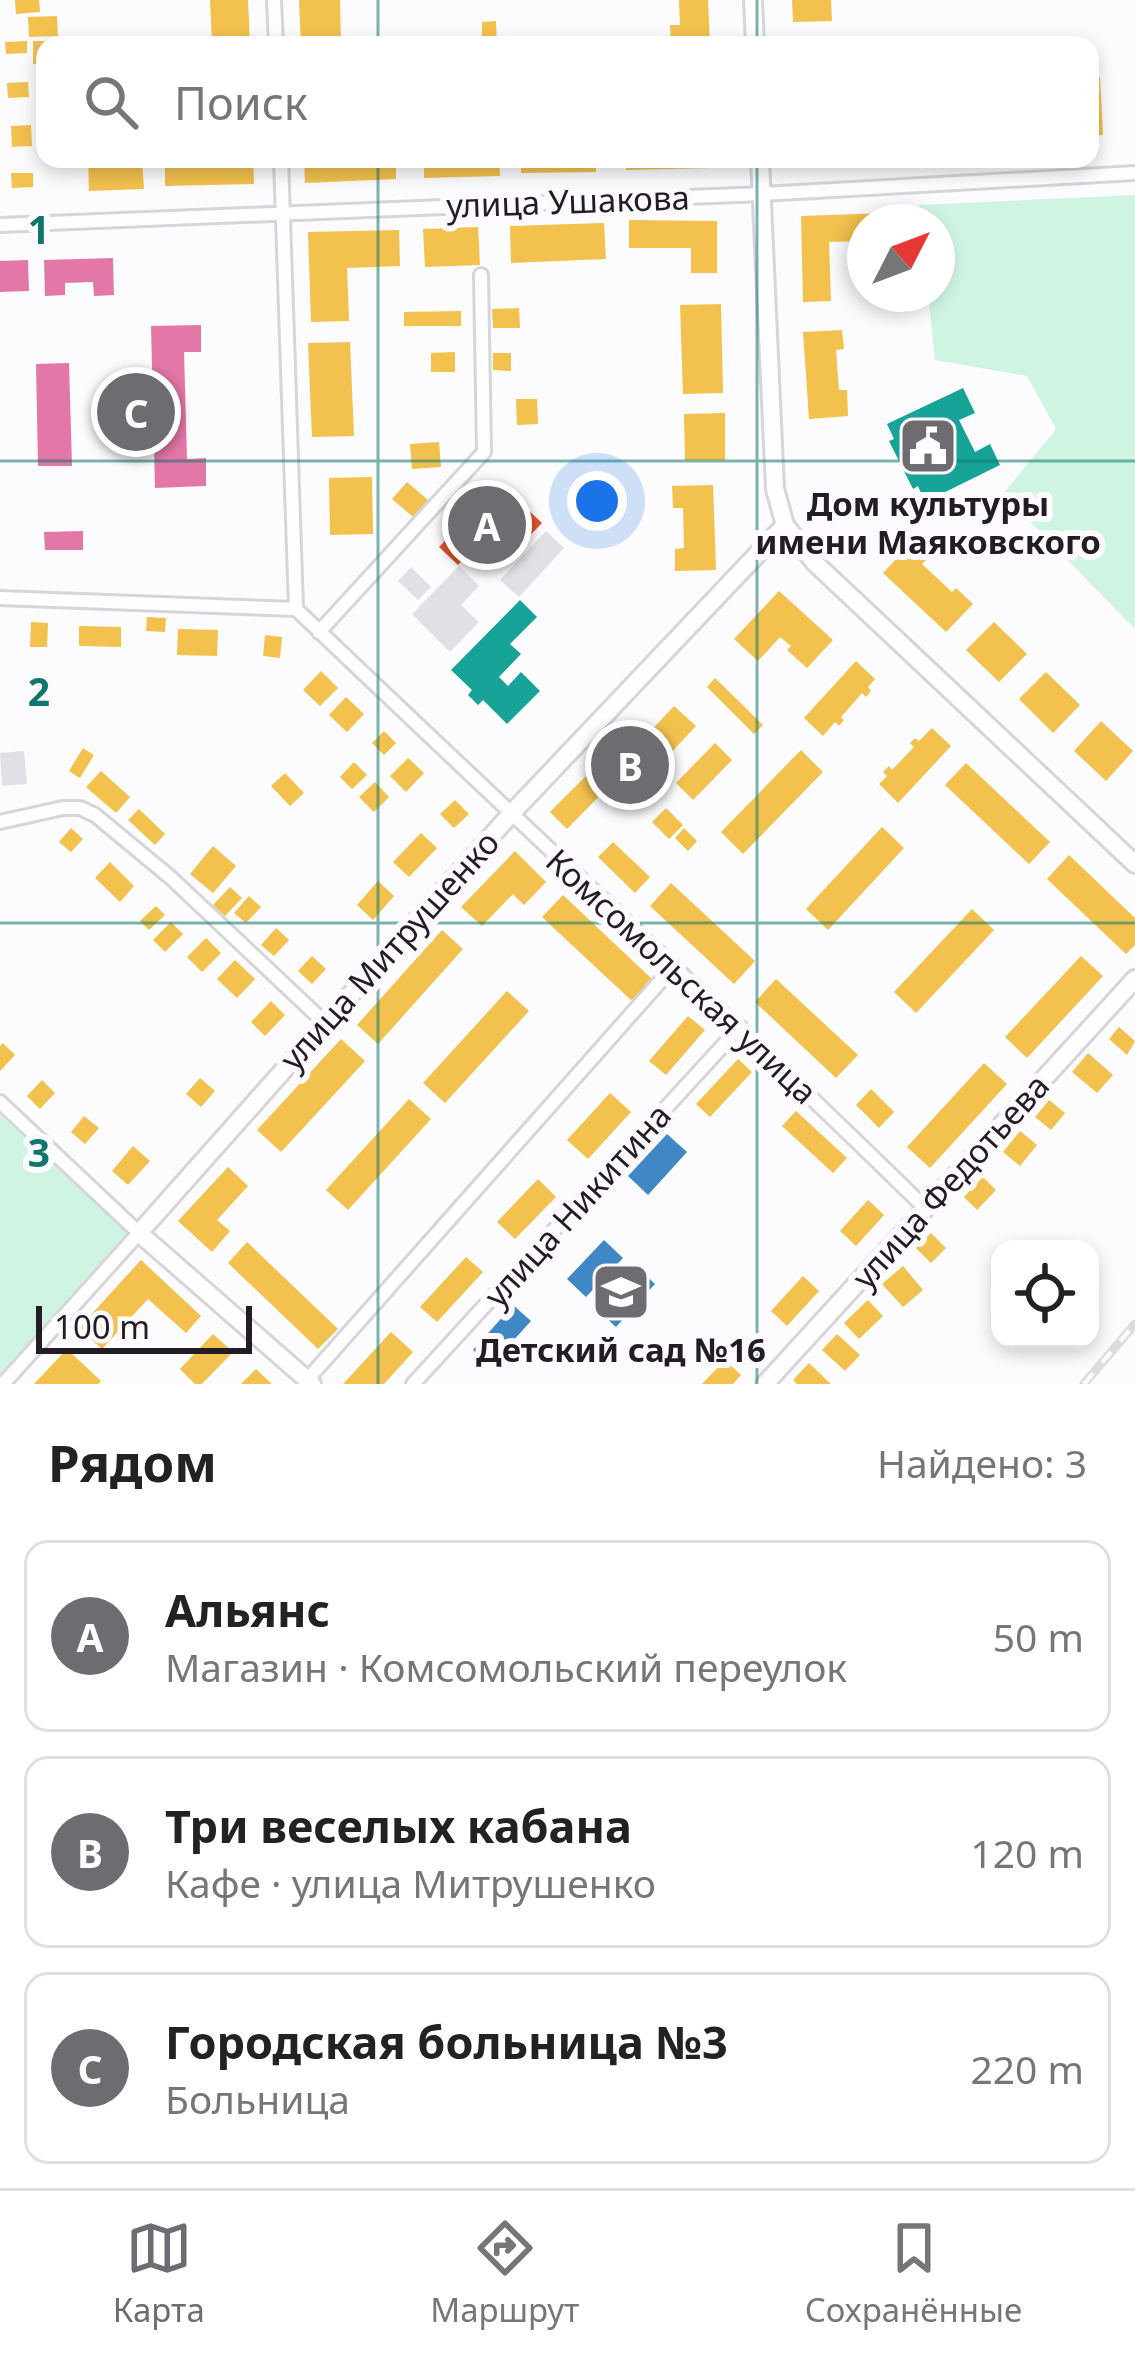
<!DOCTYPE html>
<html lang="ru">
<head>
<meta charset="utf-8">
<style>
	:root { --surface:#fff; --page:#f2f2f2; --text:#222; --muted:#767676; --line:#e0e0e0; --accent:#6e6b71 }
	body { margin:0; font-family:"Noto Sans",sans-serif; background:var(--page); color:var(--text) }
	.controls { position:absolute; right:36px; bottom:36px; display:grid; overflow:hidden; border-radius:24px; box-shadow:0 6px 18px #0003 }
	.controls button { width:108px; height:108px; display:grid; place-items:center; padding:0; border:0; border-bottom:3px solid var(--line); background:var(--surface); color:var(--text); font:60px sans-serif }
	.compass { position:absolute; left:847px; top:204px; width:108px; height:108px; border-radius:50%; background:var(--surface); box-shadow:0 6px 18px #0003; rotate:48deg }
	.scale { position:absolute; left:36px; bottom:30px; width:216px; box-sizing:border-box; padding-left:12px; border:6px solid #221d25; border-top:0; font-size:33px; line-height:42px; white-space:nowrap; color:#221d25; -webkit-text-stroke:9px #fdfafe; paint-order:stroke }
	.you { position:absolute; left:597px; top:501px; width:42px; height:42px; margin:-30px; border:9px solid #fff; border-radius:50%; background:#1a73e8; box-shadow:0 0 0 18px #1a73e833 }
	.badge { display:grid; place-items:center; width:78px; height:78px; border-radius:50%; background:var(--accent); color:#fff; font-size:39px; font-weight:700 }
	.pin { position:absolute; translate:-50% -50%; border:6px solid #fff; box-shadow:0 3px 12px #0006 }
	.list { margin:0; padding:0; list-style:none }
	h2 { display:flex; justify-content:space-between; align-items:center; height:156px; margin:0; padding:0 48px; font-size:51px }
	h2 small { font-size:39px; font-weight:400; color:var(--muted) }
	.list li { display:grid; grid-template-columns:78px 1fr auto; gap:36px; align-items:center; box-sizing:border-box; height:192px; margin:0 24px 24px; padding:0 24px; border:3px solid var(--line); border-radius:24px }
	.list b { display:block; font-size:45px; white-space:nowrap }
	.list p { margin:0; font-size:39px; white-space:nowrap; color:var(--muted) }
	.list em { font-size:39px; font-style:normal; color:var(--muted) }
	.icon { flex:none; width:66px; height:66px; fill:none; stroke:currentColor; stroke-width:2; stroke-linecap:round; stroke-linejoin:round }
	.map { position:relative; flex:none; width:1135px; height:1384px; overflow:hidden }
	.search { position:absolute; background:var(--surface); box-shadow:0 6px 18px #0003; left:36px; right:36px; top:36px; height:132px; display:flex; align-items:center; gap:30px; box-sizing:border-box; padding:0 42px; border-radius:24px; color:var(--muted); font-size:45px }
	.sheet { height:804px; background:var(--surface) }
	nav { display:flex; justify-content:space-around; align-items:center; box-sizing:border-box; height:168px; border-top:3px solid var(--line); background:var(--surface); font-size:33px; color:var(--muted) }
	nav a { display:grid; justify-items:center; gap:6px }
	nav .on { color:var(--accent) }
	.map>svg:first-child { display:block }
	.green { fill:#cff5e2 }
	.homes { fill:#f2c14e }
	.shops { fill:#e4572e }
	.schools { fill:#3f88c5 }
	.health { fill:#e377a8 }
	.public { fill:#17a398 }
	.building { fill:#e2e0e6 }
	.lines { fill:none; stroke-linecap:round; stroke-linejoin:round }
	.street-casing { stroke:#d8d5da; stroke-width:18 }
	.secondary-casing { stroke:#d8d5da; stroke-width:22 }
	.street { stroke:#fffeff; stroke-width:12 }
	.secondary { stroke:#fffeff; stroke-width:16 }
	.rail-casing { stroke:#dcdcdc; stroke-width:9 }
	.rail { stroke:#fdfafe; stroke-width:4.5; stroke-dasharray:14; stroke-linecap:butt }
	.grid { fill:none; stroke:#0f766e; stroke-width:3; stroke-opacity:0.55 }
	.labels { text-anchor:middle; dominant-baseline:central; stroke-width:12; stroke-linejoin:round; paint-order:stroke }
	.street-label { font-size:33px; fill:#221d25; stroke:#fdfafe }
	.poi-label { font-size:33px; font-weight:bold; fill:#221d25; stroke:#fdfafe }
	.grid-label { font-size:39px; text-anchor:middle; font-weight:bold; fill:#0f766e; stroke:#fdfafe; stroke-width:12; stroke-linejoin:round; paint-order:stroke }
</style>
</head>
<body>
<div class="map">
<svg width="1135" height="1384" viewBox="0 0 1135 1384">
	<rect width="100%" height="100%" fill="#fcfbfd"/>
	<path class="green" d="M 1135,195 L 1135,629 L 1003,494 L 1056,429 L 1027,376 L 935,360 L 928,294 L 937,294 L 937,222 L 921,222 L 919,205 Z
		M 0,1115 L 129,1231 L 2,1384 L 0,1384 Z"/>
	<path class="homes" d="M 15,0 L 39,0 L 40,12 L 16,14 Z
		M 210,0 L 248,0 L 250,45 L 212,45 Z
		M 299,0 L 340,0 L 341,45 L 301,45 Z
		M 679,0 L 708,0 L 710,45 L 671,45 L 670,25 L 680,25 Z
		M 792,0 L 831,0 L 832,21 L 793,22 Z
		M 57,16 L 58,36 L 29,37 L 28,17 Z
		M 496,21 L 497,45 L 482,45 L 482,22 Z
		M 27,41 L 27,53 L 6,54 L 5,42 Z
		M 33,41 L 52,41 L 52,45 L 45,45 L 45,64 L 33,64 Z
		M 1100,77 L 1103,135 L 1090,136 L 1090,78 Z
		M 28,82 L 29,97 L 8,98 L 7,83 Z
		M 31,125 L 32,146 L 12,147 L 11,126 Z
		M 88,159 L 142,159 L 144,189 L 89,191 Z
		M 165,159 L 253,159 L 254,184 L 165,186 Z
		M 304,159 L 396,159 L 396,179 L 305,183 Z
		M 424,159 L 499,159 L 500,176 L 424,178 Z
		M 521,159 L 596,159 L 596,172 L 521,173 Z
		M 626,159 L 711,159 L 711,168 L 626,170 Z
		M 11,173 L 33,173 L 33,187 L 12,188 Z
		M 886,213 L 886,222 L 865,222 L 865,241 L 829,242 L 831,301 L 803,302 L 801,216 Z
		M 629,220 L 717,221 L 717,273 L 691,273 L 691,248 L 629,248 Z
		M 604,223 L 606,259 L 511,263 L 510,226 Z
		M 478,227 L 480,265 L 425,267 L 423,229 Z
		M 399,230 L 400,266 L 347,268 L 349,321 L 311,322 L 308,232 Z
		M 721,304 L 723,393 L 683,394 L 680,305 Z
		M 519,308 L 520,328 L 493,328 L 492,309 Z
		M 461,311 L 461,326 L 404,326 L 404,312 Z
		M 842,330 L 844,349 L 836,350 L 839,390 L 847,390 L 848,416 L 809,419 L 803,332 Z
		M 350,342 L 354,436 L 312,437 L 308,343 Z
		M 455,352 L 455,372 L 431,372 L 431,353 Z
		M 493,353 L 511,353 L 511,371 L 493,370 Z
		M 516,399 L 537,399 L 538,424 L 517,425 Z
		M 725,413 L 725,460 L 685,460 L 684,414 Z
		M 439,442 L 441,467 L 412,469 L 410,444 Z
		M 372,477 L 373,534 L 330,535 L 329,478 Z
		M 407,482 L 428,500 L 413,517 L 392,499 Z
		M 713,485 L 716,570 L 675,571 L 675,549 L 684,548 L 683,508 L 673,508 L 672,486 Z
		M 910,544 L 926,560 L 922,564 L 952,592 L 956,588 L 973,604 L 946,632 L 883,573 Z
		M 779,591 L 833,640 L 807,668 L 787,650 L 791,646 L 780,637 L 758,661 L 734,639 Z
		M 147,617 L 166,618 L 165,632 L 146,631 Z
		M 31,622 L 48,623 L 47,647 L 30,647 Z
		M 994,622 L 1027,654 L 999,682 L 966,650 Z
		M 79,626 L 121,627 L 121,647 L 79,646 Z
		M 178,629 L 218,630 L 217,656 L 177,655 Z
		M 265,635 L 282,637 L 280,658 L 263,656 Z
		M 856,661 L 875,679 L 868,687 L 871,691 L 866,697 L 862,693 L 841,717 L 844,720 L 839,726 L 835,722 L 823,736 L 804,718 Z
		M 321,671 L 338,688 L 320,706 L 303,690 Z
		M 1046,672 L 1080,705 L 1053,733 L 1019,699 Z
		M 715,678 L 763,725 L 754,734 L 707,687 Z
		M 346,697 L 364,714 L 347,732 L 329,715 Z
		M 674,706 L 696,726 L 653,772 L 631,752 Z
		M 1101,721 L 1133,751 L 1106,781 L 1074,751 Z
		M 932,728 L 951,746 L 898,803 L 879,784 L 887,776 L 883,772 L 889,766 L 892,770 L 914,747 L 910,743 L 915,738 L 919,741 Z
		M 384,731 L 396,743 L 384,755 L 372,743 Z
		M 715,743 L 732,760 L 693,800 L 676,783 Z
		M 83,748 L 94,755 L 80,778 L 69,771 Z
		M 801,750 L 823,772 L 743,854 L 721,832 Z
		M 607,755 L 639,787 L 629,797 L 613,782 L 567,829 L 550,812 Z
		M 408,758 L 424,773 L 406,792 L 390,776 Z
		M 354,762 L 367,775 L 352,789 L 340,777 Z
		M 966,763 L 1050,842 L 1029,864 L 945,785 Z
		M 101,771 L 130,797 L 116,813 L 86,787 Z
		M 285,773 L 304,793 L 290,806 L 271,786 Z
		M 375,782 L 389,797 L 374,812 L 359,797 Z
		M 455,800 L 469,814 L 454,828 L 440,814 Z
		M 666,808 L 683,825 L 669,839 L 652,822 Z
		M 139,809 L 165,834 L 155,845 L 128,820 Z
		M 882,827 L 904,848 L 828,930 L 806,909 Z
		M 71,828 L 83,839 L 71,852 L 59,842 Z
		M 684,828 L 697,841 L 688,851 L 675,838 Z
		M 421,833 L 437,848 L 409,877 L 393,862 Z
		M 613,842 L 650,877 L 635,893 L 598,857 Z
		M 213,846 L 236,866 L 213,893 L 190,874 Z
		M 515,851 L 546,882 L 524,905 L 513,894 L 482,926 L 461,907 Z
		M 1069,855 L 1135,918 L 1135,945 L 1126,954 L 1047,879 Z
		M 110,862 L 134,886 L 120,902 L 95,878 Z
		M 378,881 L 394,896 L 373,920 L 357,905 Z
		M 671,883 L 755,961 L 734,984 L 650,906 Z
		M 230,887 L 242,898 L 225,916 L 213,905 Z
		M 563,895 L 653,980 L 633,1002 L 542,917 Z
		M 249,896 L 261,907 L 246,923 L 234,913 Z
		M 156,906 L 165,915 L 149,930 L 140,921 Z
		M 972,909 L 994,930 L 916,1013 L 894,992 Z
		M 171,922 L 183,934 L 165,952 L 153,940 Z
		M 276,928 L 289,940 L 274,956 L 261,945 Z
		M 442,930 L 463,949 L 378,1044 L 357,1025 Z
		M 206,938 L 221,953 L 202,972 L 187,957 Z
		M 312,956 L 326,969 L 312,984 L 298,971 Z
		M 1081,956 L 1103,976 L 1027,1058 L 1005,1037 Z
		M 235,960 L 255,979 L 237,998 L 217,979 Z
		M 776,979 L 858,1055 L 836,1078 L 755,1002 Z
		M 507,991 L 529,1011 L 445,1103 L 423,1083 Z
		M 271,1001 L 285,1015 L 265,1036 L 251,1022 Z
		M 688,1016 L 705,1030 L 666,1075 L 649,1061 Z
		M 1119,1027 L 1135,1041 L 1127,1055 L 1109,1039 Z
		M 341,1039 L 365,1061 L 281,1152 L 257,1130 Z
		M 3,1043 L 15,1055 L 0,1071 L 0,1046 Z
		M 1088,1053 L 1113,1075 L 1097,1093 L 1072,1072 Z
		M 738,1059 L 752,1072 L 710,1117 L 696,1104 Z
		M 984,1063 L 1007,1084 L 930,1168 L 907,1147 Z
		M 200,1078 L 215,1091 L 201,1107 L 186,1094 Z
		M 42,1080 L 55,1093 L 40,1109 L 27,1096 Z
		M 871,1089 L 894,1112 L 879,1128 L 856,1105 Z
		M 610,1093 L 631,1112 L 588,1159 L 567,1140 Z
		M 409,1099 L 431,1119 L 348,1210 L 326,1190 Z
		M 1049,1100 L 1065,1113 L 1051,1130 L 1035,1117 Z
		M 796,1111 L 847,1158 L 833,1173 L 782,1126 Z
		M 84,1116 L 99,1128 L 85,1144 L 71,1132 Z
		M 1020,1131 L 1037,1145 L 1020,1166 L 1003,1152 Z
		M 133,1146 L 150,1161 L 128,1185 L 112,1171 Z
		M 228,1167 L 248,1186 L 217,1220 L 230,1231 L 212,1252 L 178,1221 Z
		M 983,1177 L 996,1190 L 977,1210 L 964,1197 Z
		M 538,1179 L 556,1197 L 515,1239 L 497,1222 Z
		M 868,1200 L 884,1215 L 856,1246 L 840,1231 Z
		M 931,1233 L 946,1248 L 931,1263 L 916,1248 Z
		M 247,1242 L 338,1329 L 318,1349 L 228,1263 Z
		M 466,1257 L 483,1272 L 437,1322 L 420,1307 Z
		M 141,1260 L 201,1316 L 186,1333 L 148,1299 L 102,1349 L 79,1328 Z
		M 903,1266 L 923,1290 L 903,1307 L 882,1284 Z
		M 803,1276 L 819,1291 L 787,1326 L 771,1311 Z
		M 868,1300 L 883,1316 L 859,1339 L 844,1323 Z
		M 391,1332 L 413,1352 L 384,1384 L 343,1384 Z
		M 213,1334 L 233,1352 L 202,1384 L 195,1384 L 180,1369 Z
		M 837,1334 L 860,1355 L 845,1371 L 822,1350 Z
		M 67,1349 L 101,1381 L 98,1384 L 34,1384 Z
		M 725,1360 L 741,1375 L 733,1384 L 702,1384 Z
		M 809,1363 L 831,1384 L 797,1384 L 793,1380 Z
		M 256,1369 L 272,1384 L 241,1384 Z"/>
	<path class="shops" d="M 500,483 L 542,523 L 522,544 L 499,522 L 458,565 L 439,547 Z
		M 628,755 L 647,774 L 638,783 L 619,764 Z"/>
	<path class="schools" d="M 667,1134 L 687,1152 L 648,1195 L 628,1176 Z
		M 604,1240 L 623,1258 L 586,1297 L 567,1279 Z
		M 643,1273 L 655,1284 L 616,1327 L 604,1316 Z
		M 513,1305 L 531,1321 L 490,1366 L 473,1350 Z"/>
	<path class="health" d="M 113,258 L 114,295 L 94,296 L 93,282 L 65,283 L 65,295 L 45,296 L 44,260 Z
		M 28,260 L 29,291 L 0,292 L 0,261 Z
		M 201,325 L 201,352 L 184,352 L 187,459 L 206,458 L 206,486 L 155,488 L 151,326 Z
		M 69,363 L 72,466 L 38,466 L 36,364 Z
		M 83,531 L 83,550 L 45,550 L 44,532 Z"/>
	<path class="public" d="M 963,388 L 975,413 L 959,420 L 975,452 L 990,444 L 1000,465 L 925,502 L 918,486 L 913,489 L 889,441 L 894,439 L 887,424 Z
		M 520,600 L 537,617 L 510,644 L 521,654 L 499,677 L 508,686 L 521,672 L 540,691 L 507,724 L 483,700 L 478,705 L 468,695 L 472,690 L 451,670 Z"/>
	<path class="building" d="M 546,531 L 564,548 L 519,597 L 500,580 Z
		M 459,566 L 479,586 L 461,605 L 479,622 L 450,652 L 412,614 Z
		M 411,567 L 431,587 L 418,600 L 398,581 Z
		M 24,751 L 27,784 L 2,786 L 0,753 Z"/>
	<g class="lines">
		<g class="street-casing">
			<path id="street" d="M 274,0 L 276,45
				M 281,159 L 296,609 C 505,809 718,1005 925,1208
				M 0,225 L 762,194 L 1135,173
				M 0,598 L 296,609
				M 319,632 L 484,452 L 481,275
				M 0,822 L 63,808 L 80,808 L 95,815 L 170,877 L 324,1022
				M 0,1102 L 139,1233 L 3,1384
				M 307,1380 L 673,967
				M 413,1384 L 740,1027"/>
		</g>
		<g class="secondary-casing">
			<path id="secondary" d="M 753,0 L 755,45
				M 760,159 L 775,489 L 785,525 L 815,563 L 1135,864
				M 312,1384 L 139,1233 L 510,815 L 785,525
				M 765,1384 L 1135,979"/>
		</g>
		<use href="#street" class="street"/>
		<use href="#secondary" class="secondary"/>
		<g class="rail-casing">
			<path id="rail" d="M 1084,1384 L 1135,1324"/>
		</g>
		<use href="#rail" class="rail"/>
	</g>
	<path class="grid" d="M 378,0 L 378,45M 757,0 L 757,45M 378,159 L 378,1384M 757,159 L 757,1384M 0,461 L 1135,461M 0,923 L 1135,923"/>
	<defs>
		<g id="civic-square" transform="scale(3)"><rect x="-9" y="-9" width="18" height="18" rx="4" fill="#6e6b71" stroke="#fdfafe"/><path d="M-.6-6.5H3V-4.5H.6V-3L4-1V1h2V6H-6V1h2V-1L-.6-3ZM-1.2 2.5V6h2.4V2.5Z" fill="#fff"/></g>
		<g id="school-square" transform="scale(3)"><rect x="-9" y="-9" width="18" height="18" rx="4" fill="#6e6b71" stroke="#fdfafe"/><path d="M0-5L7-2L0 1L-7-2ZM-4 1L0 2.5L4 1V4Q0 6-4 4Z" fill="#fff"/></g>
	</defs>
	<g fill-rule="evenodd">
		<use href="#civic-square" x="928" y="446"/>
		<use href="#school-square" x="621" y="1292"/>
	</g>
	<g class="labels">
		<g class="street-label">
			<text transform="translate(568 201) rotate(-2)">улица Ушакова</text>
			<text transform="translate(389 950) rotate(-48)">улица Митрушенко</text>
			<text transform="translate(682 976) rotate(43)">Комсомольская улица</text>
			<text transform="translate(950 1181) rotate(-48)">улица Федотьева</text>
			<text transform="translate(577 1205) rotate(-48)">улица Никитина</text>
		</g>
		<g class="poi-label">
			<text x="928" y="503">Дом культуры<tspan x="928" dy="38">имени Маяковского</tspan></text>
			<text x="621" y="1349">Детский сад №16</text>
		</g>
	</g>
	<g class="grid-label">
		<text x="39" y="244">1</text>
		<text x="39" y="706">2</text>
		<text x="39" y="1167">3</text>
	</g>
</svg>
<div class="controls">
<button><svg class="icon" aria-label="locate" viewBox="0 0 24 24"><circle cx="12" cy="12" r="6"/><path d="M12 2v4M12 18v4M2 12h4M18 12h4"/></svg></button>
</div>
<svg class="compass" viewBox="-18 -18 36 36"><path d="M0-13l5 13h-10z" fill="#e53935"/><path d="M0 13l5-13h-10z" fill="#767676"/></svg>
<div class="scale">100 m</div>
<div class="you"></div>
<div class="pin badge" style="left:487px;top:525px">A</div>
<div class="pin badge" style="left:630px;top:765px">B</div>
<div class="pin badge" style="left:136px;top:412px">C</div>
<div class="search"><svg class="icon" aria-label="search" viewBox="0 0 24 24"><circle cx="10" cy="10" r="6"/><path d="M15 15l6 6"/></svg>Поиск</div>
</div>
<section class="sheet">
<h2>Рядом<small>Найдено: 3</small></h2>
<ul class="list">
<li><span class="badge">A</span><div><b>Альянс</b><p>Магазин · Комсомольский переулок</p></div><em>50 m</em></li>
<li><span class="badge">B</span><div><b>Три веселых кабана</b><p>Кафе · улица Митрушенко</p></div><em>120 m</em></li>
<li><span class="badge">C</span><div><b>Городская больница №3</b><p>Больница</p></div><em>220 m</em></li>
</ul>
</section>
<nav>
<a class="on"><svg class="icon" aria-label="map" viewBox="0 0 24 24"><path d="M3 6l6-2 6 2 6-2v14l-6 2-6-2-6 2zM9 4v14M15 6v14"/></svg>Карта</a>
<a><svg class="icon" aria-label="directions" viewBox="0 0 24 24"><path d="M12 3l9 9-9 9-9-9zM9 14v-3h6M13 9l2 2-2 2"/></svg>Маршрут</a>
<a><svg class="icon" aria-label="saved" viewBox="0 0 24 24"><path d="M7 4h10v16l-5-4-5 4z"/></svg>Сохранённые</a>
</nav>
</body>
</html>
